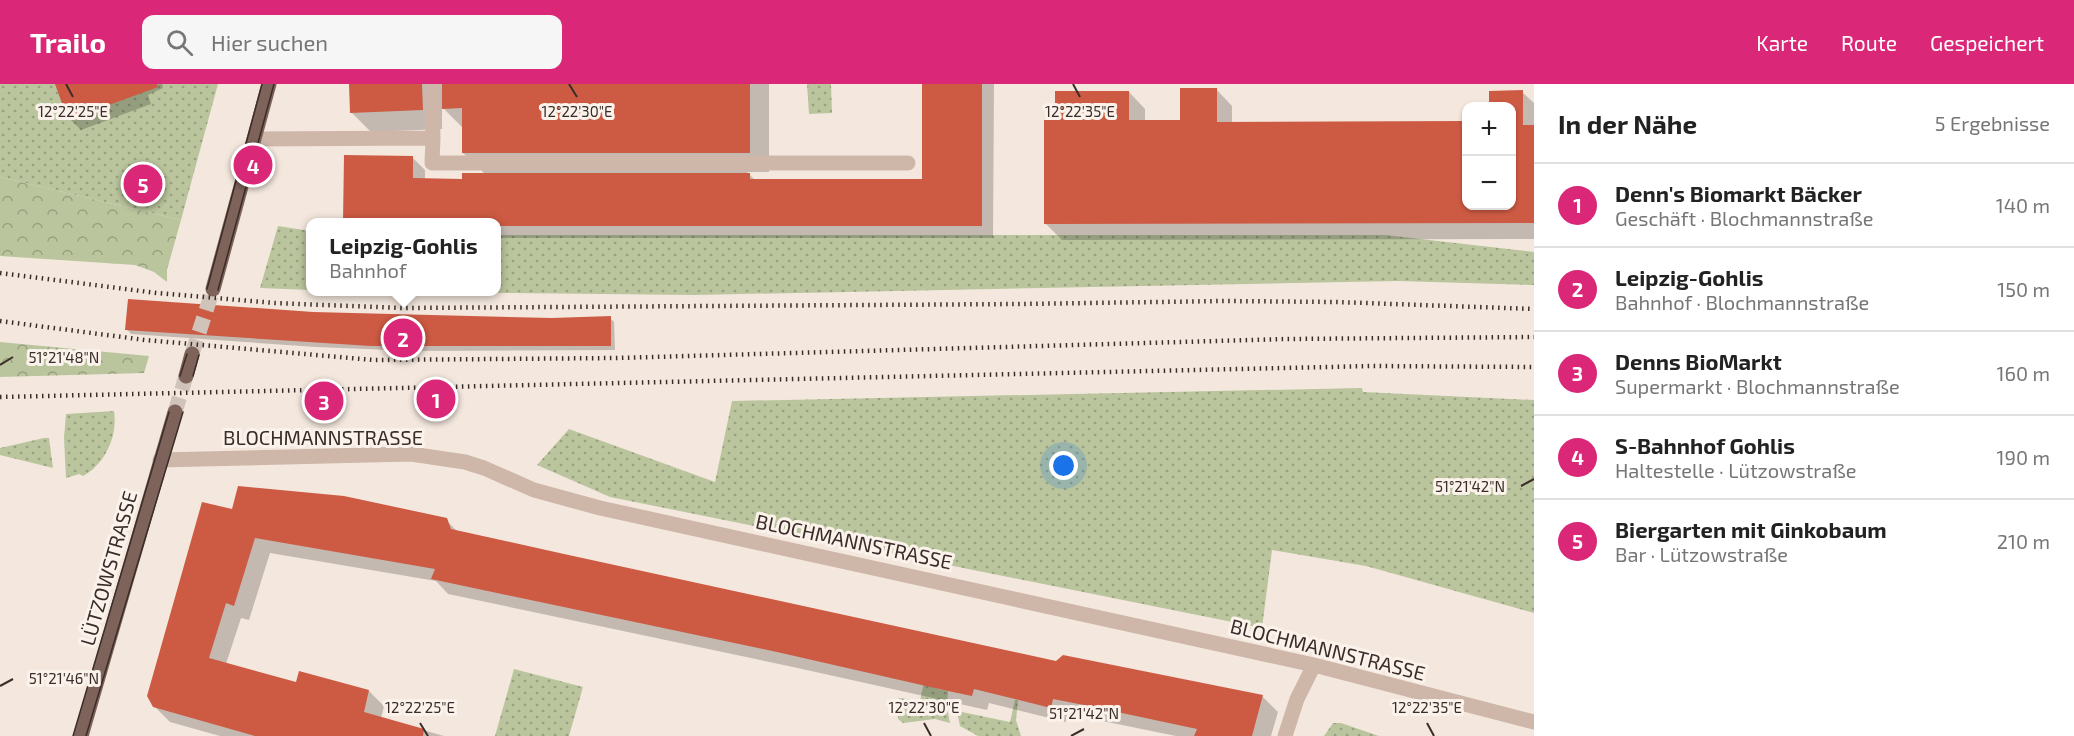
<!DOCTYPE html>
<html lang="de">
<head>
<meta charset="utf-8">
<style>
	:root { --surface:#fff; --page:#f6f6f6; --text:#222; --muted:#767676; --line:#e0e0e0; --accent:#db2777 }
	body { margin:0; font-family:"Exo 2",sans-serif; background:var(--page); color:var(--text) }
	.controls { position:absolute; right:18px; top:18px; display:grid; overflow:hidden; border-radius:12px; box-shadow:0 2px 4px #0004 }
	.controls button { width:54px; height:54px; display:grid; place-items:center; padding:0; border:0; border-bottom:2px solid var(--line); background:var(--surface); color:var(--text); font:30px sans-serif }
	.you { position:absolute; left:1064px; top:382px; width:21px; height:21px; margin:-15px; border:4px solid #fff; border-radius:50%; background:#1a73e8; box-shadow:0 0 0 9px #1a73e833 }
	.badge { display:grid; place-items:center; width:39px; height:39px; border-radius:50%; background:var(--accent); color:#fff; font-size:20px; font-weight:700 }
	.pin { position:absolute; translate:-50% -50%; border:3px solid #fff; box-shadow:0 2px 6px #0006 }
	.popup { position:absolute; left:306px; top:134px; width:195px; height:78px; box-sizing:border-box; display:grid; place-content:center; border-radius:12px; background:var(--surface); filter:drop-shadow(0 2px 4px #0005); font-size:20px; white-space:nowrap; color:var(--muted) }
	.popup b { font-size:22px; color:var(--text) }
	.popup::after { content:''; position:absolute; left:50%; top:100%; margin-left:-12px; border:12px solid transparent; border-top-color:var(--surface) }
	.list { margin:0; padding:0; list-style:none }
	h2 { display:flex; justify-content:space-between; align-items:center; height:78px; margin:0; padding:0 24px; font-size:26px }
	h2 small { font-size:20px; font-weight:400; color:var(--muted) }
	.list li { display:grid; grid-template-columns:39px 1fr auto; gap:18px; align-items:center; box-sizing:border-box; height:84px; padding:0 24px; border-top:2px solid var(--line) }
	.list b { display:block; font-size:22px; white-space:nowrap }
	.list p { margin:0; font-size:20px; white-space:nowrap; color:var(--muted) }
	.list em { font-size:20px; font-style:normal; color:var(--muted) }
	.icon { flex:none; width:33px; height:33px; fill:none; stroke:currentColor; stroke-width:2; stroke-linecap:round; stroke-linejoin:round }
	.map { position:relative; flex:none; width:1534px; height:652px; overflow:hidden }
	header { display:flex; align-items:center; gap:36px; box-sizing:border-box; height:84px; padding:0 30px; background:var(--accent); color:#fff }
	header strong { font-size:28px }
	nav { display:flex; gap:33px; margin-inline-start:auto; font-size:21px }
	.search { width:420px; height:54px; background:var(--page); display:flex; align-items:center; gap:15px; box-sizing:border-box; padding:0 21px; border-radius:12px; color:var(--muted); font-size:22px }
	main { display:flex }
	aside { flex:1; background:var(--surface) }
	.map>svg:first-child { display:block }
	.green { fill:url(#green-dots) }
	.forest { fill:url(#forest-crowns) }
	.shadow { fill:#0003 }
	.building { fill:#cd5a43 }
	.lines { fill:none; stroke-linecap:round; stroke-linejoin:round }
	.major-tunnel { stroke:#cfc3ba; stroke-width:15; stroke-dasharray:15 8; stroke-linecap:butt }
	.minor { stroke:#ceb7a9; stroke-width:15 }
	.major { stroke:#7d6359; stroke-width:15 }
	.tram { stroke:#3a2d29; stroke-width:1.5 }
	.rail { stroke:#3a2d29; stroke-width:4.5; stroke-dasharray:1.5 4.5; stroke-linecap:butt }
	.ticks { fill:none; stroke:#3a2d29; stroke-width:2 }
	.labels { text-anchor:middle; dominant-baseline:central; stroke-width:6; stroke-linejoin:round; paint-order:stroke }
	.street-label { font-size:20px; fill:#3a2d29; stroke:#fbf3eb }
	.ticks-label { font-size:15px; text-anchor:middle; fill:#3a2d29; stroke:#fbf3eb; stroke-width:6; stroke-linejoin:round; paint-order:stroke }
</style>
</head>
<body>
<header>
<strong>Trailo</strong>
<div class="search"><svg class="icon" aria-label="search" viewBox="0 0 24 24"><circle cx="10" cy="10" r="6"/><path d="M15 15l6 6"/></svg>Hier suchen</div>
<nav><a>Karte</a><a>Route</a><a>Gespeichert</a></nav>
</header>
<main>
<div class="map">
<svg width="1534" height="652" viewBox="0 0 1534 652">
	<defs>
		<pattern id="green-dots" width="8" height="8" patternUnits="userSpaceOnUse" patternTransform="scale(1.5)"><rect width="8" height="8" fill="#bac59d"/><path d="M2 2h.1M6 6h.1" fill="none" stroke="#98a080" stroke-width="1.8" stroke-linecap="round"/></pattern>
		<pattern id="forest-crowns" width="20" height="18" patternUnits="userSpaceOnUse" patternTransform="scale(1.5)"><rect width="20" height="18" fill="#bac59d"/><path d="M2 6a3 3 0 1 1 6 0M12 15a3 3 0 1 1 6 0" fill="none" stroke="#98a080"/></pattern>
	</defs>
	<rect width="100%" height="100%" fill="#f4e8de"/>
	<path class="green" d="M 0,0 L 218,0 L 181,136 L 0,93 Z
		M 807,0 L 831,0 L 832,29 L 809,30 Z
		M 278,142 L 310,147 L 310,206 L 260,204 Z
		M 496,151 L 1385,151 L 1534,168 L 1534,201 L 1397,197 L 695,211 L 424,208 L 496,208 Z
		M 1362,304 L 1363,308 L 1534,316 L 1534,529 L 1366,482 L 1272,466 L 1262,544 L 610,413 L 537,381 L 569,345 L 715,398 L 732,317 Z
		M 114,327 C 118,352 105,380 83,392 L 79,390 L 66,394 L 64,354 L 66,330 Z
		M 44,354 L 49,354 L 53,384 L 0,371 L 0,364 Z
		M 514,585 L 583,603 L 569,652 L 495,652 Z
		M 924,598 L 938,598 L 937,605 L 948,607 L 947,624 L 950,639 L 935,635 L 903,639 L 898,635 L 897,617 L 899,614 L 920,617 Z
		M 1015,616 L 1018,616 L 1016,636 L 1021,652 L 978,652 L 960,642 L 957,627 L 1010,638 Z
		M 1333,639 L 1341,639 L 1379,652 L 1324,652 Z"/>
	<path class="forest" d="M 0,93 L 181,136 L 167,186 L 167,198 L 154,188 L 135,181 L 0,172 Z
		M 0,258 L 149,272 L 144,289 L 0,293 Z"/>
	<path class="shadow" d="M 57,0 L 162,0 L 163,4 L 148,11 L 151,20 L 81,46 L 70,35 Z
		M 351,0 L 769,0 L 769,88 L 747,88 L 756,97 L 924,96 L 924,0 L 994,0 L 993,154 L 496,154 L 496,138 L 345,138 L 345,73 L 412,73 L 425,86 L 425,96 L 464,96 L 485,90 L 463,69 L 463,44 L 442,23 L 442,45 L 371,48 L 351,28 Z
		M 1216,5 L 1232,22 L 1232,39 L 1466,122 L 1512,122 L 1512,22 L 1491,22 L 1491,8 L 1522,8 L 1534,19 L 1534,155 L 1062,156 L 1046,140 L 1056,38 L 1129,8 L 1145,25 L 1145,37 L 1181,37 Z
		M 610,234 L 614,238 L 615,266 L 416,267 L 316,263 L 131,250 L 127,245 Z
		M 233,427 L 446,436 L 458,448 L 1056,578 L 1262,612 L 1278,628 L 1271,652 L 1176,652 L 1068,630 L 1066,638 L 989,619 L 987,626 L 793,583 L 448,510 L 436,497 L 270,469 L 249,536 L 241,534 L 226,580 L 297,600 L 369,607 L 384,622 L 381,634 L 444,652 L 220,652 L 170,638 L 154,622 Z"/>
	<path class="building" d="M 55,0 L 157,0 L 158,3 L 68,36 Z
		M 349,0 L 422,0 L 423,26 L 350,29 Z
		M 442,0 L 750,0 L 750,69 L 462,69 L 462,24 L 442,25 Z
		M 922,0 L 982,0 L 982,142 L 496,142 L 496,138 L 343,138 L 344,71 L 413,72 L 413,94 L 462,95 L 462,89 L 750,89 L 750,95 L 922,95 Z
		M 1180,4 L 1217,4 L 1217,38 L 1467,37 L 1467,122 L 1512,122 L 1512,22 L 1489,22 L 1489,7 L 1523,6 L 1523,41 L 1534,41 L 1534,139 L 1044,140 L 1044,36 L 1055,36 L 1055,7 L 1129,7 L 1129,36 L 1180,36 Z
		M 128,215 L 313,228 L 552,234 L 611,232 L 611,262 L 371,262 L 125,246 Z
		M 238,402 L 344,412 L 447,434 L 451,445 L 564,470 L 1056,577 L 1063,571 L 1263,611 L 1252,652 L 1194,652 L 1197,645 L 1089,622 L 1053,615 L 1051,624 L 974,605 L 972,612 L 948,607 L 777,568 L 431,495 L 435,485 L 255,454 L 234,522 L 226,519 L 209,574 L 296,598 L 299,587 L 369,606 L 364,628 L 424,645 L 423,652 L 255,652 L 153,623 L 147,612 L 202,418 L 232,425 Z"/>
	<g class="lines">
		<path class="major-tunnel" d="M 192,270 L 213,205
			M 175,328 L 186,292"/>
		<path class="minor" d="M 433,54 L 432,79 L 908,79
			M 254,55 L 433,54 L 432,0
			M 160,376 L 411,370 L 465,378 L 484,384 L 534,406 L 600,424 L 1314,581 L 1534,638
			M 1285,652 L 1297,615 L 1314,581"/>
		<path class="major" d="M 213,205 L 269,0
			M 186,292 L 192,270
			M 81,652 L 175,328"/>
		<path class="tram" d="M 207,205 L 262,0
			M 218,206 L 274,0
			M 180,292 L 187,270
			M 193,292 L 199,271
			M 73,652 L 169,328
			M 86,652 L 183,328"/>
		<path class="rail" d="M 0,189 L 157,209 L 275,219 L 401,224 L 1021,220 L 1224,217 L 1337,218 L 1534,225
			M 0,237 L 145,256 L 373,276 L 617,274 L 1286,255 L 1534,253
			M 0,313 L 1372,282 L 1534,283"/>
	</g>
	<path class="ticks" d="M 66,0 L 73,13M 569,0 L 577,13M 1073,0 L 1080,13M 0,281 L 13,273M 1521,402 L 1534,395M 0,602 L 13,595M 420,639 L 428,652M 924,639 L 931,652M 1427,639 L 1434,652M 1071,652 L 1084,645"/>
	<g class="labels">
		<g class="street-label">
			<text x="323" y="353">BLOCHMANNSTRASSE</text>
			<text transform="translate(854 457) rotate(12)">BLOCHMANNSTRASSE</text>
			<text transform="translate(108 484) rotate(-74)">LÜTZOWSTRASSE</text>
			<text transform="translate(1328 565) rotate(14)">BLOCHMANNSTRASSE</text>
		</g>
	</g>
	<g class="ticks-label">
		<text x="73" y="33">12°22'25"E</text>
		<text x="577" y="33">12°22'30"E</text>
		<text x="1080" y="33">12°22'35"E</text>
		<text x="64" y="279">51°21'48"N</text>
		<text x="1470" y="408">51°21'42"N</text>
		<text x="64" y="600">51°21'46"N</text>
		<text x="420" y="629">12°22'25"E</text>
		<text x="924" y="629">12°22'30"E</text>
		<text x="1427" y="629">12°22'35"E</text>
		<text x="1084" y="635">51°21'42"N</text>
	</g>
</svg>
<div class="controls">
<button>+</button>
<button>−</button>
</div>
<div class="you"></div>
<div class="pin badge" style="left:436px;top:315px">1</div>
<div class="pin badge" style="left:403px;top:254px">2</div>
<div class="popup"><b>Leipzig-Gohlis</b>Bahnhof</div>
<div class="pin badge" style="left:324px;top:317px">3</div>
<div class="pin badge" style="left:253px;top:81px">4</div>
<div class="pin badge" style="left:143px;top:100px">5</div>
</div>
<aside>
<h2>In der Nähe<small>5 Ergebnisse</small></h2>
<ul class="list">
<li><span class="badge">1</span><div><b>Denn's Biomarkt Bäcker</b><p>Geschäft · Blochmannstraße</p></div><em>140 m</em></li>
<li><span class="badge">2</span><div><b>Leipzig-Gohlis</b><p>Bahnhof · Blochmannstraße</p></div><em>150 m</em></li>
<li><span class="badge">3</span><div><b>Denns BioMarkt</b><p>Supermarkt · Blochmannstraße</p></div><em>160 m</em></li>
<li><span class="badge">4</span><div><b>S-Bahnhof Gohlis</b><p>Haltestelle · Lützowstraße</p></div><em>190 m</em></li>
<li><span class="badge">5</span><div><b>Biergarten mit Ginkobaum</b><p>Bar · Lützowstraße</p></div><em>210 m</em></li>
</ul>
</aside>
</main>
</body>
</html>
